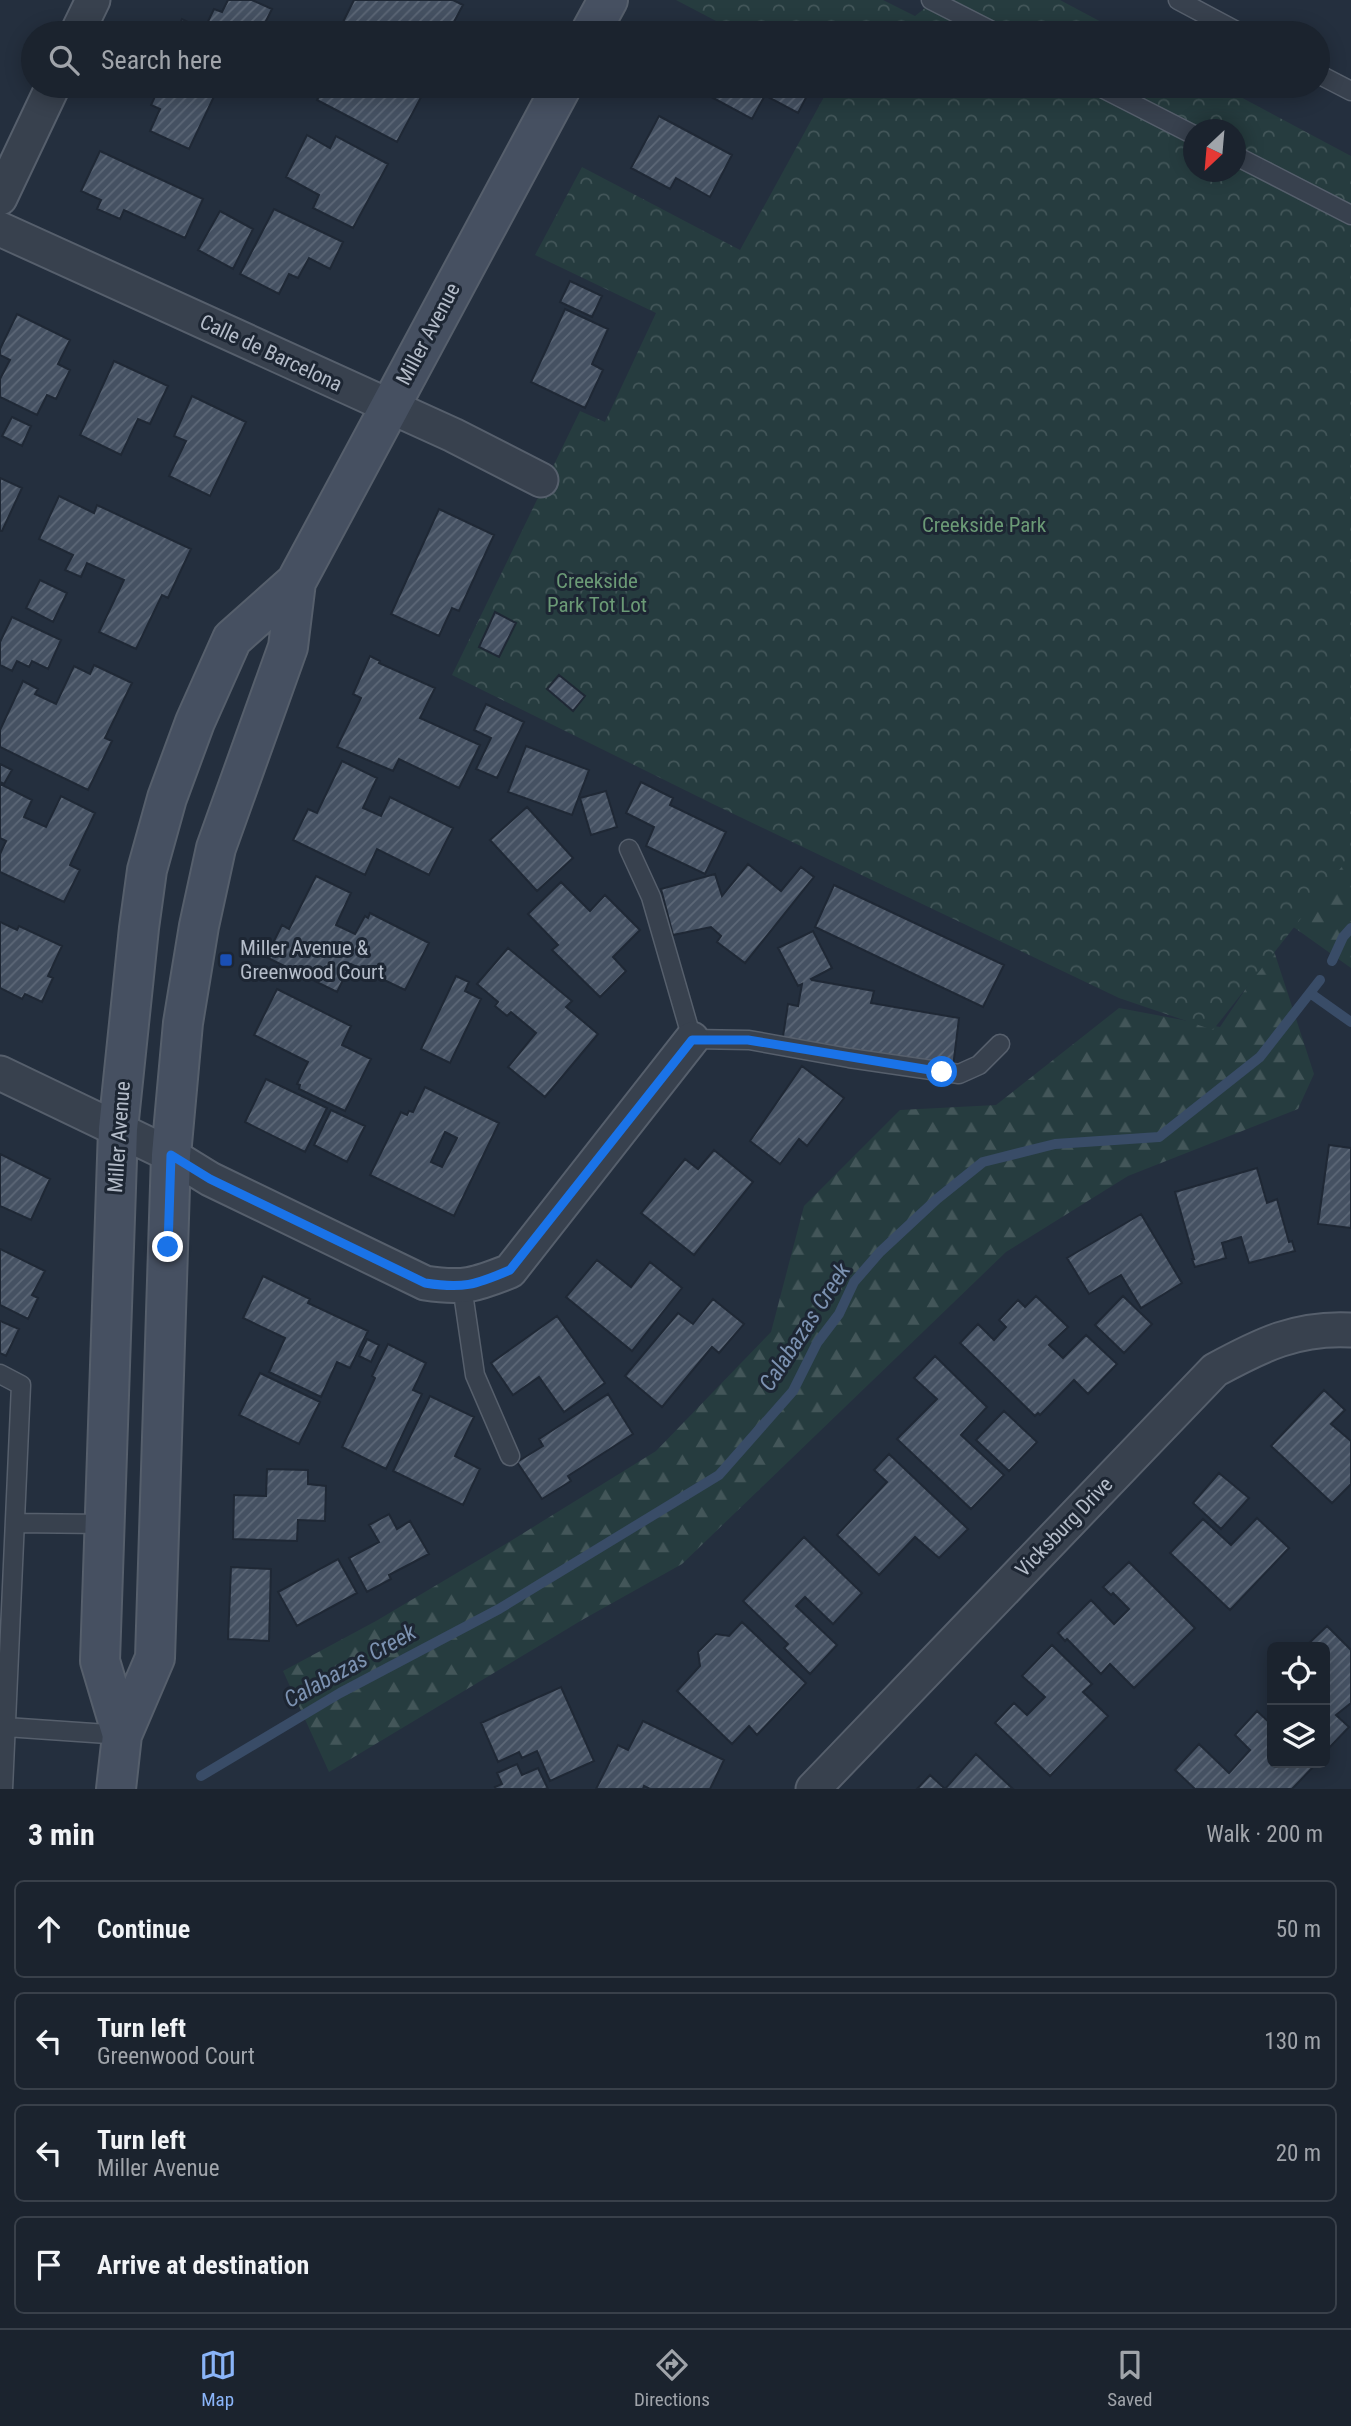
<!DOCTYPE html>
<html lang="en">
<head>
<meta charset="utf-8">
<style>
	:root { --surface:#1b232e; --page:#282f3a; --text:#f1f3f6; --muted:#a0a4aa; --line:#39404a; --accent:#8ab4f8 }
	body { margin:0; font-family:"Roboto Condensed",sans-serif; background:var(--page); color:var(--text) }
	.controls { position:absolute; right:21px; bottom:21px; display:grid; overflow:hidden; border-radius:10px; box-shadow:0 4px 18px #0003 }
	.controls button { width:63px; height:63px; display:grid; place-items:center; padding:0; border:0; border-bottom:2px solid var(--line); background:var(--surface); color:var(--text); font:35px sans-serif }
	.compass { position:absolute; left:1183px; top:119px; width:63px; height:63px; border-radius:50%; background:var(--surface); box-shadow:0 4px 18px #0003; rotate:206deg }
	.stop { position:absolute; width:21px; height:21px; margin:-16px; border:5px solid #1a73e8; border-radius:50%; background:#fff }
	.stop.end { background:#1a73e8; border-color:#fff; box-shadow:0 2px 7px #0008 }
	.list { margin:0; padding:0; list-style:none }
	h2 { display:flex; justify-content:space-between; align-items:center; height:91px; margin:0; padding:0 28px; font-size:30px }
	h2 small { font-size:23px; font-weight:400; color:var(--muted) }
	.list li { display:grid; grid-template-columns:46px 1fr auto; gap:21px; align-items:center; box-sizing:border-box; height:98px; margin:0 14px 14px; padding:0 14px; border:2px solid var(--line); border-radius:10px }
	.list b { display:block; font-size:26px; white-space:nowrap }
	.list p { margin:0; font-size:23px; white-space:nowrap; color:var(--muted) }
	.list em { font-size:23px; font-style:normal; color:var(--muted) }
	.icon { flex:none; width:38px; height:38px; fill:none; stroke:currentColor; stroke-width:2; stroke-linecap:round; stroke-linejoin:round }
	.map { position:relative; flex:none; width:1351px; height:1789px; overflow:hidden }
	.search { position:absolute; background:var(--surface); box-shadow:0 4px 18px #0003; left:21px; right:21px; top:21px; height:77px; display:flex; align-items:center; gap:18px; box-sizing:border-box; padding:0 24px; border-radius:38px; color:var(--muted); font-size:26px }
	.sheet { height:539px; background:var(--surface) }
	nav { display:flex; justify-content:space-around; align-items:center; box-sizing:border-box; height:98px; border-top:2px solid var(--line); background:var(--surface); font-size:19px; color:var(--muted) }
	nav a { display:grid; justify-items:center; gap:4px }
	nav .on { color:var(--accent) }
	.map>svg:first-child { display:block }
	.forest { fill:url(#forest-firs) }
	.park { fill:url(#park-crowns); fill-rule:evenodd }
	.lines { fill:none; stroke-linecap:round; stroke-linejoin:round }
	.stream { stroke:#394c67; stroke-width:10 }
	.building { fill:url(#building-hatch); stroke:#1f2835; stroke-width:2; fill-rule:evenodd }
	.service-casing { stroke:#565f6c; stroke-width:21 }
	.minor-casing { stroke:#565f6c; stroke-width:37 }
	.secondary-casing { stroke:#565f6c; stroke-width:42 }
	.service { stroke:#38414e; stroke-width:18 }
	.minor { stroke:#38414e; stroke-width:33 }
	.secondary { stroke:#465061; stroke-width:38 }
	.route { stroke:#1a73e8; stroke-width:9 }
	.transit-dot { fill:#1a4fb4; stroke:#1d2633; stroke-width:2.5 }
	.labels { text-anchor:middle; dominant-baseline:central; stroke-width:6; stroke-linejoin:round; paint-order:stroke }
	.street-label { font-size:21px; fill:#b4bcc9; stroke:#1d2633 }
	.park-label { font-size:21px; fill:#6b9a76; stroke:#1d2633 }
	.poi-label { font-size:21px; fill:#b4bcc9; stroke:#1d2633; text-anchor:start }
	.water-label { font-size:23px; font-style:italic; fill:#7c92b1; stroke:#1d2633 }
</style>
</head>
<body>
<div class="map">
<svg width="1351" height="1789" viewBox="0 0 1351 1789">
	<defs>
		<pattern id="forest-firs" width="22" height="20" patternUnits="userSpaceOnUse" patternTransform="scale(1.75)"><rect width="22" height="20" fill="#263c3f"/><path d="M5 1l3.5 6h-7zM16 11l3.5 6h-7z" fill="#435659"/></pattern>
		<pattern id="park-crowns" width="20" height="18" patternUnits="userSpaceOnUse" patternTransform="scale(1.75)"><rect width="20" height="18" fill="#263c3f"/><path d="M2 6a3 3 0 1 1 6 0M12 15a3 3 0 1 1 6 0" fill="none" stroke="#435659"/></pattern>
		<pattern id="building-hatch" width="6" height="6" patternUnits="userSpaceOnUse" patternTransform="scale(1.75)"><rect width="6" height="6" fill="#455162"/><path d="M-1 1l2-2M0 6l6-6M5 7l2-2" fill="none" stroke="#5d6877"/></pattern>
	</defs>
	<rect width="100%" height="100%" fill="#242f3e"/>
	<path class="forest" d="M 1351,803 L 1351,968 L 1285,921 Z
		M 1273,948 L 1314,1074 L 1298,1109 L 1128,1176 L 1006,1252 L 682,1564 L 582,1620 L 329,1772 L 283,1671 L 376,1621 L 509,1542 L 656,1451 L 771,1332 L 804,1206 L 900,1110 L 996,1105 L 1119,1008 L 1220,1027 Z"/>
	<path class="park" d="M 676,0 L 883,0 L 915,16 L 935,0 L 1060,0 L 1122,33 L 739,33 Z
		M 830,86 L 1220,86 L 1351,156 L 1351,855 L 1213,1030 L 1119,998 L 715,805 L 452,675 L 580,411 L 605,422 L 656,313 L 535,255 L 582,167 L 740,250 ZM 1194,130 L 1236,130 L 1236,172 L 1194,172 Z"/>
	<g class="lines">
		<path class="stream" d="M 1332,961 L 1343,937 L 1351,928
			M 1310,993 L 1351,1022
			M 201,1776 L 340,1693 L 499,1609 L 719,1475 L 793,1391 L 817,1343 L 839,1314 L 854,1282 L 880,1252 L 937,1199 L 983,1162 L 1055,1144 L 1159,1137 L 1260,1057 L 1320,980"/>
	</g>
	<path class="building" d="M 228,0 L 252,0 L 272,9 L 260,33 L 176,33 L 182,19 L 204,30 L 214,9 L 222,12 Z
		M 354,0 L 453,0 L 463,5 L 448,33 L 365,33 L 343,22 Z
		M 160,86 L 219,86 L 189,149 L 150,131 L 160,109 L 151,105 Z
		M 324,86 L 422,86 L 426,88 L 397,142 L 317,100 Z
		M 691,86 L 770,86 L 752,119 Z
		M 775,86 L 812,86 L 798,113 L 768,97 Z
		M 659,116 L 732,155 L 710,197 L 676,178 L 670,189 L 631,168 Z
		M 307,135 L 330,148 L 336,136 L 388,164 L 353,228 L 313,208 L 319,195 L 286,177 Z
		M 100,151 L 203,199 L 185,238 L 124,210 L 120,219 L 97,209 L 101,200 L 81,191 Z
		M 274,209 L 343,242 L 330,269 L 309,258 L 298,278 L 289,274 L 279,294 L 240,274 Z
		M 220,211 L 253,229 L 233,269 L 198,250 Z
		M 570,281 L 602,296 L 592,317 L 560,302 Z
		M 565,309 L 608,329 L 592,364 L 603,370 L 585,408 L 531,382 Z
		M 17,314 L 70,340 L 58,364 L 70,370 L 56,399 L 47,395 L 37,415 L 0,397 L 0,379 L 10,360 L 0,355 L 0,349 Z
		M 114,361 L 168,386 L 150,424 L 138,419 L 121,455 L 80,435 Z
		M 192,396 L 246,422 L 210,496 L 169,476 L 186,441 L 174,436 Z
		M 12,417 L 31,426 L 22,446 L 2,436 Z
		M 0,478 L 22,488 L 2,531 L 0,531 Z
		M 59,496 L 94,513 L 97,505 L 191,549 L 168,598 L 162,595 L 136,649 L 99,632 L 124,580 L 87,563 L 81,577 L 65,570 L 73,555 L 39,539 Z
		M 439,509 L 494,535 L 459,611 L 452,608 L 439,636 L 391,614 Z
		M 40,580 L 67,593 L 53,622 L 26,608 Z
		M 495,612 L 516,623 L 499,657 L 479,647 Z
		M 12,617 L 61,640 L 48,669 L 32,661 L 29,667 L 17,661 L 12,671 L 0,665 L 0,642 Z
		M 370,656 L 380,661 L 379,663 L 435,688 L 420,718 L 480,745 L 459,788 L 399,759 L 393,771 L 337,747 L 361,698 L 353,694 Z
		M 94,665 L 132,683 L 105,738 L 112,741 L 88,790 L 0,747 L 0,730 L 23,681 L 38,689 L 35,694 L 56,704 L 74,666 L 90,674 Z
		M 559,675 L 585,696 L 573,711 L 547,689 Z
		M 486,704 L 524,722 L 497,778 L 476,769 L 491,738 L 474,730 Z
		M 526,746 L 589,770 L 572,815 L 508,792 Z
		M 342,761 L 377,778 L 363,808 L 381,816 L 390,797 L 453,828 L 429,875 L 377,849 L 365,875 L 293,840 L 308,809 L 317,813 Z
		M 0,764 L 12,770 L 4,784 L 0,782 Z
		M 641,782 L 673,798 L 670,805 L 726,832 L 705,874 L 646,846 L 654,827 L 626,813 Z
		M 0,784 L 32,800 L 24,817 L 46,827 L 61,796 L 95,813 L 70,865 L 80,870 L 64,902 L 0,872 L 0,854 L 6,841 L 0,838 Z
		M 606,791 L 617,827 L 591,835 L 580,798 Z
		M 527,807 L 573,858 L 537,891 L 490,840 Z
		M 748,864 L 781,891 L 801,867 L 814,877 L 745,963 L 717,942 L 721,936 L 711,927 L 673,935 L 661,889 L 715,874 L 722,896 Z
		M 316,876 L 351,893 L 336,925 L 355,934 L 365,916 L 368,918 L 370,913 L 429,943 L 405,990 L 351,964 L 337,992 L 266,957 L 282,925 L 289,929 Z
		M 561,882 L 590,911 L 605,895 L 640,930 L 613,957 L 626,971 L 600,997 L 552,950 L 558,945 L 528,914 Z
		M 834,885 L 1004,965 L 983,1007 L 815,927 Z
		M 0,922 L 17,930 L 19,926 L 62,946 L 48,976 L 53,978 L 42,1002 L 25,994 L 22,999 L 0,988 Z
		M 813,931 L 832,968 L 811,979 L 812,980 L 874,991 L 871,1003 L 959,1018 L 953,1067 L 782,1043 L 788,1004 L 798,1006 L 802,984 L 798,986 L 778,948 Z
		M 508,948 L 572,1001 L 566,1007 L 598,1034 L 545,1097 L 508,1067 L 536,1033 L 511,1012 L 507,1016 L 495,1006 L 498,1002 L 477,984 Z
		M 456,976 L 469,982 L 465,991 L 481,999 L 450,1063 L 421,1049 Z
		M 277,989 L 351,1026 L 342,1045 L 371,1059 L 345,1111 L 299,1089 L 300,1085 L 297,1084 L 308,1062 L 254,1035 Z
		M 802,1066 L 844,1098 L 807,1146 L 799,1139 L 780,1164 L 750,1141 Z
		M 266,1079 L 327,1108 L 305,1152 L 245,1122 Z
		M 425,1087 L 499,1123 L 454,1216 L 370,1175 L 401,1112 L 407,1115 L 409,1111 L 413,1112 ZM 445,1132 L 457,1138 L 442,1167 L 431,1162 Z
		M 331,1110 L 365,1126 L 347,1162 L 314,1145 Z
		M 1329,1145 L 1351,1148 L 1351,1228 L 1318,1224 Z
		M 714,1150 L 753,1182 L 694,1255 L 641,1213 L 685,1159 L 698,1169 Z
		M 0,1154 L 50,1179 L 31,1220 L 0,1206 Z
		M 1257,1168 L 1267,1203 L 1277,1199 L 1289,1242 L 1292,1241 L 1295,1251 L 1249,1263 L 1241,1237 L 1222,1243 L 1226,1258 L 1195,1267 L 1192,1259 L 1194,1259 L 1175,1192 Z
		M 1141,1214 L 1182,1283 L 1141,1308 L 1121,1275 L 1089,1294 L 1067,1258 Z
		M 0,1249 L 45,1271 L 32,1295 L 38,1298 L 28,1319 L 0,1305 Z
		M 597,1260 L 631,1287 L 650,1262 L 682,1288 L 632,1351 L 566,1297 Z
		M 263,1276 L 310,1299 L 308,1303 L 368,1331 L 350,1368 L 337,1362 L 321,1397 L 269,1372 L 285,1338 L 243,1318 Z
		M 1036,1296 L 1068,1327 L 1049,1345 L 1063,1358 L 1086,1335 L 1117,1364 L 1088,1394 L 1074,1380 L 1040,1415 L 1038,1413 L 1035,1416 L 960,1343 L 978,1324 L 994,1340 L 1006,1327 L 999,1320 L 1018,1300 L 1025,1307 Z
		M 1123,1296 L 1152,1324 L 1124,1353 L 1095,1325 Z
		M 713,1299 L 744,1324 L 719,1353 L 712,1347 L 662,1407 L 625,1376 L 678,1313 L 693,1324 Z
		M 557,1316 L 605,1383 L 564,1412 L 539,1377 L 513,1395 L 491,1363 Z
		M 0,1321 L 19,1329 L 6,1356 L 0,1353 Z
		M 367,1339 L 379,1345 L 371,1362 L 359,1356 Z
		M 388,1344 L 426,1363 L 413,1390 L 422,1394 L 386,1469 L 342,1447 L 375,1378 L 372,1376 Z
		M 935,1356 L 987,1407 L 961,1435 L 1004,1475 L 971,1509 L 897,1439 L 937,1399 L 914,1378 Z
		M 260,1373 L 320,1402 L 299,1444 L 239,1415 Z
		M 1324,1390 L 1345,1410 L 1331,1424 L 1351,1441 L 1351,1484 L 1332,1503 L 1271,1446 Z
		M 608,1394 L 633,1434 L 568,1476 L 571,1481 L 542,1499 L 517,1462 L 543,1446 L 539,1439 Z
		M 430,1396 L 474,1417 L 455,1456 L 480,1469 L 463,1505 L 393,1471 Z
		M 1004,1411 L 1037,1442 L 1009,1471 L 976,1440 Z
		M 889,1454 L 968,1529 L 939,1558 L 915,1537 L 879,1575 L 837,1535 L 887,1482 L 874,1470 Z
		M 267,1469 L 308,1470 L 308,1484 L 326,1486 L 325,1521 L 298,1520 L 297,1541 L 233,1539 L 234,1495 L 266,1496 Z
		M 1219,1473 L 1249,1498 L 1221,1529 L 1193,1503 Z
		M 389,1514 L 397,1529 L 410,1521 L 429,1554 L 389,1575 L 391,1579 L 367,1592 L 349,1558 L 379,1542 L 369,1525 Z
		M 1257,1518 L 1289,1548 L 1230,1610 L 1170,1553 L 1203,1519 L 1231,1545 Z
		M 804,1537 L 862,1593 L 833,1624 L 805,1597 L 796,1606 L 837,1645 L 810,1674 L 784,1648 L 788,1644 L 743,1601 Z
		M 338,1559 L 357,1593 L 297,1626 L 278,1592 Z
		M 1129,1562 L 1195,1628 L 1134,1688 L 1110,1664 L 1101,1674 L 1067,1639 L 1065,1641 L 1058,1633 L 1091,1600 L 1114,1624 L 1129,1609 L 1113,1593 L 1111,1595 L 1103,1587 Z
		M 231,1567 L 271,1569 L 269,1641 L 228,1639 Z
		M 742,1622 L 806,1683 L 757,1735 L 749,1726 L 732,1744 L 677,1691 L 700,1666 L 698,1652 L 716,1634 L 729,1636 Z
		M 1327,1626 L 1351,1650 L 1351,1703 L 1336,1715 L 1349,1727 L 1325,1752 L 1325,1647 L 1305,1647 Z
		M 1052,1645 L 1092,1684 L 1083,1692 L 1108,1716 L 1050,1776 L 995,1723 L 1014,1703 L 1027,1715 L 1045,1697 L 1022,1676 Z
		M 561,1687 L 594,1761 L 550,1781 L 537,1751 L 522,1758 L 519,1752 L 498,1762 L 481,1723 Z
		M 1257,1711 L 1272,1725 L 1272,1763 L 1312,1763 L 1315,1765 L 1292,1789 L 1195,1789 L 1175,1770 L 1199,1744 L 1229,1773 L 1250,1750 L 1235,1735 Z
		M 643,1721 L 724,1760 L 710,1789 L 650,1789 L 644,1786 L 643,1789 L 596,1789 L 618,1745 L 628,1750 Z
		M 976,1754 L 1013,1789 L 945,1789 Z
		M 517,1764 L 522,1775 L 538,1768 L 548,1789 L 496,1789 L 495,1787 L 502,1784 L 497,1773 Z
		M 930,1775 L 944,1788 L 945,1789 L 917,1789 Z"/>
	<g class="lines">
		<g class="service-casing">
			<path id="service" d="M 931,0 L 996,33
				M 1178,0 L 1240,33
				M 1318,74 L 1351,91
				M 1098,86 L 1194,135
				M 1236,156 L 1351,215
				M 629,849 L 651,897 L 692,1039 L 749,1040 L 849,1058 L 959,1074 L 979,1065 L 1000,1044
				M 462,1286 L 475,1375 L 510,1456
				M 0,1374 L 21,1385 L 3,1789
				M 15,1523 L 104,1524
				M 6,1727 L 122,1735"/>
		</g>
		<g class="minor-casing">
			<path id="minor" d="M 77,33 L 93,0
				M 0,198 L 53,86
				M 0,229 L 453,435 L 541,480
				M 0,1073 L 171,1155 L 210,1179 L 425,1283 C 463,1289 475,1285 510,1271 L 692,1039
				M 813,1789 L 1215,1370 C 1261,1345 1297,1327 1351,1330"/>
		</g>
		<g class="secondary-casing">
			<path id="secondary" d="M 590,33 L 608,0
				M 122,1735 L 100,1661 L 118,1129 L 139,928 L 147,870 L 167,798 L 195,722 L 232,639 L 296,582
				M 116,1789 L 122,1735 L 155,1658 L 171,1155 L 183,1023 L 199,926 L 216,848 L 288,647 L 296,582 L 562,86"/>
		</g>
		<use href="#service" class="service"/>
		<use href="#minor" class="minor"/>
		<use href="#secondary" class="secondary"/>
	</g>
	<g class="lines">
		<path class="route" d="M 168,1247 L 171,1155 L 210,1179 L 425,1283 C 463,1289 475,1285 510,1270 L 692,1040 L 748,1040 L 942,1072"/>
	</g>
	<rect class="transit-dot" x="219" y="953" width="14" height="14" rx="3.5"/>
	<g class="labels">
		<g class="street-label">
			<text transform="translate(428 334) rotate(-62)">Miller Avenue</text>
			<text transform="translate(271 353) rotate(25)">Calle de Barcelona</text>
			<text transform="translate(119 1137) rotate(-86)">Miller Avenue</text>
			<text transform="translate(1064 1527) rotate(-46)">Vicksburg Drive</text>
		</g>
		<g class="park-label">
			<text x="984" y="525">Creekside Park</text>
			<text x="597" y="581">Creekside<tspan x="597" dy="24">Park Tot Lot</tspan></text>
		</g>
		<g class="poi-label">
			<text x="240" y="948">Miller Avenue &amp;<tspan x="240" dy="24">Greenwood Court</tspan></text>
		</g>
		<g class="water-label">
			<text transform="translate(805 1327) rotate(-57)">Calabazas Creek</text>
			<text transform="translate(350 1666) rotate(-29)">Calabazas Creek</text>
		</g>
	</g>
</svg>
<div class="controls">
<button><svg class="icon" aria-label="locate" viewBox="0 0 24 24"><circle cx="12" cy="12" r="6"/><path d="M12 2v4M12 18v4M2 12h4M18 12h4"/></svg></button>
<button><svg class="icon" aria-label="layers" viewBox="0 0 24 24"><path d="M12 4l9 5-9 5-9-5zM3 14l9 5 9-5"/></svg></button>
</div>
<svg class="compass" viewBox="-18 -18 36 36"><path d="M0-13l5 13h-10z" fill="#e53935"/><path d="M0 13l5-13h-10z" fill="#a0a4aa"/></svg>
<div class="stop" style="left:942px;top:1072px"></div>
<div class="stop end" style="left:168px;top:1247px"></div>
<div class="search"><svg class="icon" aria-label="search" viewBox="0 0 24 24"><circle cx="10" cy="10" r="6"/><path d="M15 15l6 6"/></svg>Search here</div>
</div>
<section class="sheet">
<h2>3 min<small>Walk · 200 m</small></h2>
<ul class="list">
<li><svg class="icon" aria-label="ahead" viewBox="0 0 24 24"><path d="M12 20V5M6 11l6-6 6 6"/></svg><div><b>Continue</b></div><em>50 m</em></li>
<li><svg class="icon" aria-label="left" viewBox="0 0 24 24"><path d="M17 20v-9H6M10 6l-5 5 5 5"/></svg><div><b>Turn left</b><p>Greenwood Court</p></div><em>130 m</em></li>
<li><svg class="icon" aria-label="left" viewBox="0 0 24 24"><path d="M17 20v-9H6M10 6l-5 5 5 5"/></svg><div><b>Turn left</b><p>Miller Avenue</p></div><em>20 m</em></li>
<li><svg class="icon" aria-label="arrive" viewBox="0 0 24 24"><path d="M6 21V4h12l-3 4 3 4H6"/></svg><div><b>Arrive at destination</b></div></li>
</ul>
</section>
<nav>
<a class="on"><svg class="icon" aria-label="map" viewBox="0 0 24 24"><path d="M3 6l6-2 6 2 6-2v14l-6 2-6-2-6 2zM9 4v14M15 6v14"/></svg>Map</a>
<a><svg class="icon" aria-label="directions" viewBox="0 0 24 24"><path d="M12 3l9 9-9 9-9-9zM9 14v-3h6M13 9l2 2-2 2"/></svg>Directions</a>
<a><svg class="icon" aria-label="saved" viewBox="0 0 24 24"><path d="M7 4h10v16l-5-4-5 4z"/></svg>Saved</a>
</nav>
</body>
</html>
